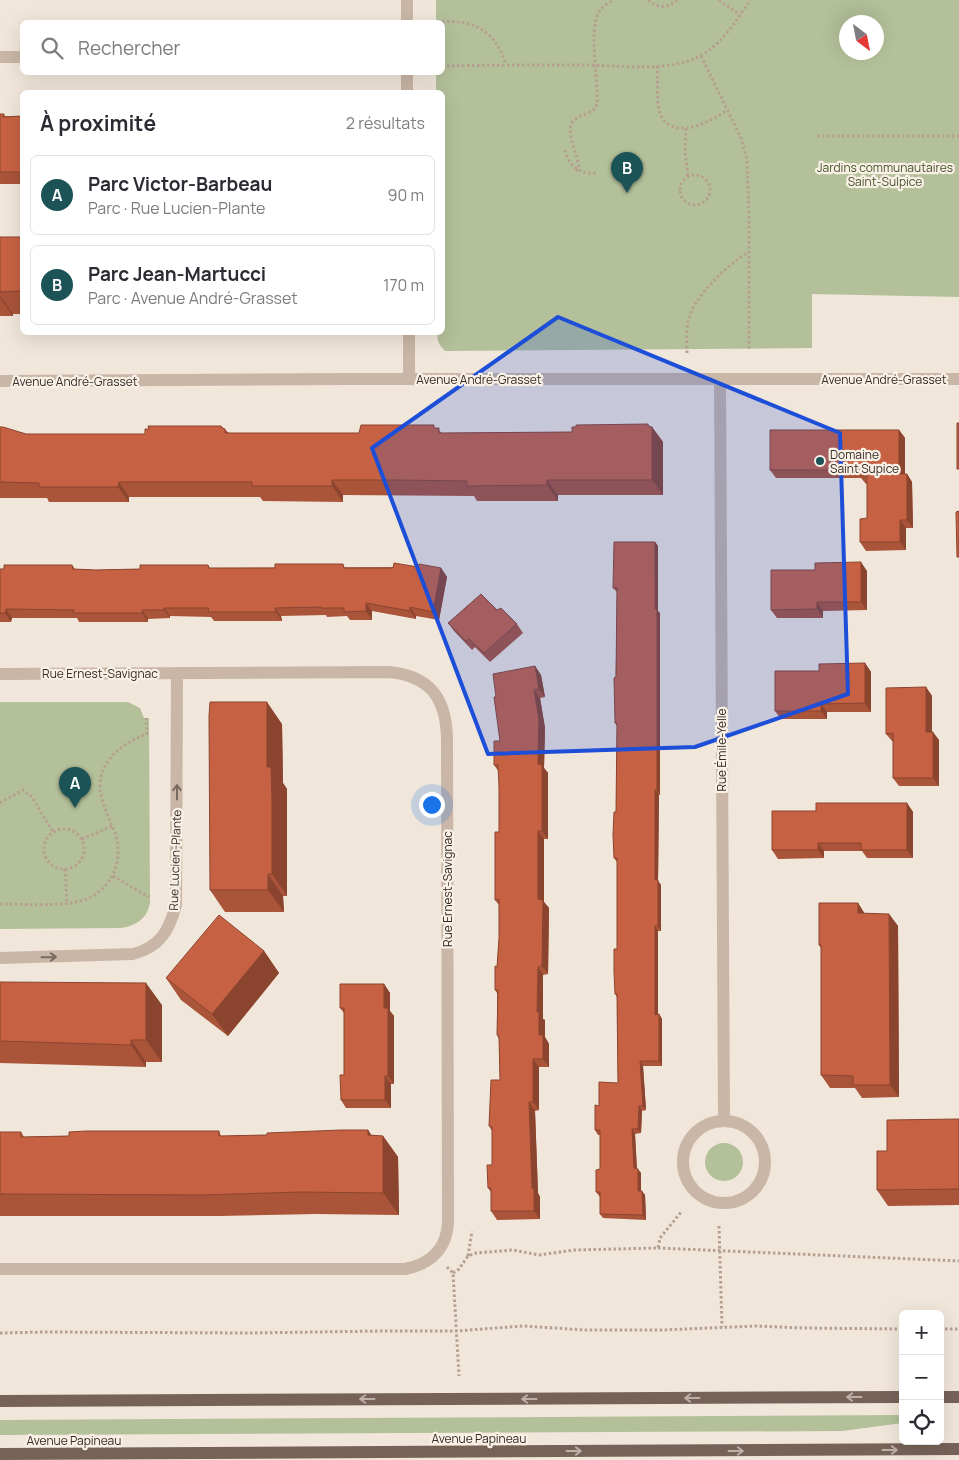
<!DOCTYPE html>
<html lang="fr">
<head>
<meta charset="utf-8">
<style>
	:root { --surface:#fff; --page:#f7f7f7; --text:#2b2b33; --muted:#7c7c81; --line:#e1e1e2; --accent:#1c5357 }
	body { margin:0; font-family:Manrope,sans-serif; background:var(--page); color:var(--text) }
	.controls { position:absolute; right:15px; bottom:15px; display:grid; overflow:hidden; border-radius:8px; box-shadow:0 5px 20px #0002 }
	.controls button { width:45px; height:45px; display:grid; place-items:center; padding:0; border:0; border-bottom:1px solid var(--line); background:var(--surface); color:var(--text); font:25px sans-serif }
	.compass { position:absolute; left:839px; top:15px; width:45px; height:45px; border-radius:50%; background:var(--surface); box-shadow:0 5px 20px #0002; rotate:148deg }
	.you { position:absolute; left:431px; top:804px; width:18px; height:18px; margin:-12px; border:4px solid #fff; border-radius:50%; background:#1a73e8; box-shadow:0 0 0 8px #1a73e833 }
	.badge { display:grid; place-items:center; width:32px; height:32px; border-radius:50%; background:var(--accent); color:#fff; font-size:16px; font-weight:700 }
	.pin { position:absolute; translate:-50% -41px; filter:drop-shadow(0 1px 2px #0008) }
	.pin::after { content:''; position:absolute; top:26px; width:18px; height:15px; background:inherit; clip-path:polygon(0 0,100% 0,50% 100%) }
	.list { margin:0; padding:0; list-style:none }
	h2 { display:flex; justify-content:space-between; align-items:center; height:65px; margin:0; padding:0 20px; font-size:21px }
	h2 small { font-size:16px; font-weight:400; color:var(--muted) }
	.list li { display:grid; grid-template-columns:32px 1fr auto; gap:15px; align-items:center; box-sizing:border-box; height:80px; margin:0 10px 10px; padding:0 10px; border:1px solid var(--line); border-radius:8px }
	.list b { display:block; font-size:19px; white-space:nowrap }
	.list p { margin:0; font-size:16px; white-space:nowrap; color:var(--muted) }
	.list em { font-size:16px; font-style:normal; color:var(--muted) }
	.icon { flex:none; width:28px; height:28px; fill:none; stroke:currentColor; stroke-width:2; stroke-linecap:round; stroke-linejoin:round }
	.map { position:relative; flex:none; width:959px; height:1460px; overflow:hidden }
	.search { position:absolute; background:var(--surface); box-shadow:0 5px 20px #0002; left:20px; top:20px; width:425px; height:55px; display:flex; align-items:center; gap:12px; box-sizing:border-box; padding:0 18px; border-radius:8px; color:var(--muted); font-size:19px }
	.panel { position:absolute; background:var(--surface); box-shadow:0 5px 20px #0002; left:20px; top:90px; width:425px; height:245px; border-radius:8px }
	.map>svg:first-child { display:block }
	.green { fill:#b4c09a; fill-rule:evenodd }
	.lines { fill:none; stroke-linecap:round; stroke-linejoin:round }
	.path { stroke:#b5a090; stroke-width:3; stroke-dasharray:2.5 2.5; stroke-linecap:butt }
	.minor { stroke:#c9b6a6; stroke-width:12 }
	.major { stroke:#776258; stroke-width:12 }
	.wall { fill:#aa543a }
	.shaded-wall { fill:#8b452f }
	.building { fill:#c66243; stroke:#8b452f }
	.oneway { stroke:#786a60 }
	.oneway2 { stroke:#beb0a6 }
	.marked { fill:#1d4ed8; fill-opacity:0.2; stroke:#1d4ed8; stroke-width:4; stroke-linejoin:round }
	.poi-dot { fill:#1c5357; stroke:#f9f0e6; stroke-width:2 }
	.labels { text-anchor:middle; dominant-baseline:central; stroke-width:4.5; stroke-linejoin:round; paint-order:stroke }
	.park-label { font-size:12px; fill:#45542b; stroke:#f9f0e6 }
	.street-label { font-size:12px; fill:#352b27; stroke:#f9f0e6 }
	.poi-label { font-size:12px; fill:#352b27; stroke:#f9f0e6; text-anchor:start }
</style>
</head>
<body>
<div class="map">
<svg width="959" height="1460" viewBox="0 0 959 1460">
	<rect width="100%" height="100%" fill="#f1e6da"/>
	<path class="green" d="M 436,0 L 959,0 L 959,297 L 812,294 L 812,348 L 445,351 C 439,345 437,341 437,333 L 442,332 L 442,92 L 436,92 L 436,73 L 442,72 L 442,22 L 436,22 ZM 846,22 L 876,22 L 876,52 L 846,52 Z
		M 0,702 L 128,702 L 140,708 L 144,718 L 149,718 L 150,902 C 148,918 136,926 121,928 L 0,929 Z
		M705 1162a19 19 0 1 1 38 0a19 19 0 1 1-38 0Z
		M 903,1415 L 903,1423 L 842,1431 L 0,1435 L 0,1420 Z"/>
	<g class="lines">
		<path class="path" d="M 648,0 C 658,8 667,9 677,0
			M 719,0 L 740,15
			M 432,22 C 470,19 494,26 506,65
			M 701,56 L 741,138 L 747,160 L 749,214 L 749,351
			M 442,66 C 489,65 536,65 583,65 C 618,65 668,73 700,56 C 721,45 737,20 750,0
			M 657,66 C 658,78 657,92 658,105 C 664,144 707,125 727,110
			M 686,128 L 685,152 L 688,176
			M 817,136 L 959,136
			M 565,150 C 568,165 580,175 596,173
			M 576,171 L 579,167 C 577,154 568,138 571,125 C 575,113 594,116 597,104 C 598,101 597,96 597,92 C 597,72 588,25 601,9 C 604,5 610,2 614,0
			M680 190a15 15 0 1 1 30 0a15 15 0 1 1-30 0Z
			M 687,353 C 687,343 686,332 688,322 C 694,295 726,267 748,252
			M 0,803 L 23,790 L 32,797 L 53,832
			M44 849a20 20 0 1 1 40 0a20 20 0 1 1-40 0Z
			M 82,839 L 112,826
			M 65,869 L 67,903
			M 113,876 L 149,897
			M 0,904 C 24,904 58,907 80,901 C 109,894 124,864 116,836 C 111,821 101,804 100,788 C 99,761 123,742 147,734 L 146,718
			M 719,1226 L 722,1327
			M 658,1248 L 959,1261
			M 468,1256 L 472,1231
			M 447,1267 L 453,1273 L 459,1376
			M 453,1273 L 459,1269 L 468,1256 L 476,1253 L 513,1250 L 539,1255 L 574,1250 L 658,1248 L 660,1238 L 682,1211
			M 940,1329 L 959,1329
			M 0,1333 L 45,1332 L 249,1333 L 384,1331 L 456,1331 L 523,1326 L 585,1330 L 662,1330 L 756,1326 L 803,1328 L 903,1329"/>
		<path class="minor" d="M 407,0 L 407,22
			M 0,57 L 22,57
			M 407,72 L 407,92
			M 409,332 L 409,379
			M 720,379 L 724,1121
			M 0,381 L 350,379 L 959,379
			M 0,674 L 389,672 C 430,676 446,698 447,738 L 448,1222 C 447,1248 431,1264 405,1269 L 0,1269
			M 0,958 L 133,954 C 160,947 169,931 176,905 L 177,673
			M683 1162a41 41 0 1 1 82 0a41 41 0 1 1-82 0Z"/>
		<path class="major" d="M 940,1397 L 959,1397
			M 0,1401 L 903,1397
			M 0,1454 L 959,1449"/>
	</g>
	<path class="wall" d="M 0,114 L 4,114 L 5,116 L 22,116 L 22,184 L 0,184 Z
		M 0,237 L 22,237 L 22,314 L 13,314 L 13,316 L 0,316 Z
		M 221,426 L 229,433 L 359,433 L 436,428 L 442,433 L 572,432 L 652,427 L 663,442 L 663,495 L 558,495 L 558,501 L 477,501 L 474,496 L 343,495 L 343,502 L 263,501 L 260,497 L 129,497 L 129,502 L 49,502 L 47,498 L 0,498 L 0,427 L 26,434 L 145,434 Z
		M 899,430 L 905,438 L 905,474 L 907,474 L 912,482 L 913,528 L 906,528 L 906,550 L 866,551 L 860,542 L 867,518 L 867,484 L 866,484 L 861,478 L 776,478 L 770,470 Z
		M 655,542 L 658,546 L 658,611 L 660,613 L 660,795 L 659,795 L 658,881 L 661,885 L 661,931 L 658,931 L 658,1015 L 659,1014 L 662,1019 L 662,1066 L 643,1066 L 646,1110 L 642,1111 L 641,1133 L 635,1134 L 637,1169 L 641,1173 L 641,1191 L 645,1195 L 646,1220 L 603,1218 L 600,1214 L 600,1197 L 596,1192 L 600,1169 L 600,1135 L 598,1135 L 595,1130 L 599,1106 L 618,1083 L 617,997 L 615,994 L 617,949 L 617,862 L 614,858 L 616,812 L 617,726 L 615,723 L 617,592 L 613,588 Z
		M 72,565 L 75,569 L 96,570 L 140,569 L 208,565 L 210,568 L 418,567 L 441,568 L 447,577 L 439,620 L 416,616 L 416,619 L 372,611 L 372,620 L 350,620 L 347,616 L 327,617 L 326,615 L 281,616 L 282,621 L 214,621 L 211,617 L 170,616 L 170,618 L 148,619 L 148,622 L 79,622 L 77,618 L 12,618 L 11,622 L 0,622 L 0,569 Z
		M 815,570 L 867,571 L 867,610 L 823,611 L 823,618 L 777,618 L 771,610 Z
		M 497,610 L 517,624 L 523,633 L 490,662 L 475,647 L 472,650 L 454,631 L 448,623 Z
		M 865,663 L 871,672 L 871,712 L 827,712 L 827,719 L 781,719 L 775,711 L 819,671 Z
		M 535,666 L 541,675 L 545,697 L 540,698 L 545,728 L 544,768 L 548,773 L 548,839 L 544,839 L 544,902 L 549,908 L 548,974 L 543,975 L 543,1019 L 545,1020 L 545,1037 L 549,1044 L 549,1067 L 539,1067 L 539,1110 L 535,1111 L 538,1193 L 540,1197 L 540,1219 L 497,1220 L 491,1211 L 491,1192 L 488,1188 L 492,1165 L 492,1131 L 489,1126 L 500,1080 L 499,1039 L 497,1035 L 497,993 L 495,990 L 499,939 L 499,905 L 495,900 L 499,832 L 499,772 L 494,765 L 500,741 L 496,697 Z
		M 926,687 L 932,696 L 932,732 L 939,740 L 939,786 L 899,786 L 893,778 L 893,742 L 886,734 Z
		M 282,724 L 283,783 L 287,789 L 287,896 L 283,896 L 284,912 L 225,912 L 210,890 Z
		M 907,803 L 913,812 L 913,858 L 867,858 L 862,851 L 824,851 L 824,858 L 778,859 L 772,850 L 816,811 Z
		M 858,903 L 865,914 L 889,914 L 898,926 L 899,1097 L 862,1098 L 855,1088 L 830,1088 L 821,1075 L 821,948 L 819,945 Z
		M 264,951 L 279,973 L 228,1036 L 181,1000 L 166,978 Z
		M 0,982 L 162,1005 L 162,1062 L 146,1062 L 146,1067 L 0,1063 Z
		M 384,984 L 390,993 L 390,1011 L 394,1016 L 394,1084 L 391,1084 L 391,1108 L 346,1108 L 341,1100 L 344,1075 L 344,1013 L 340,1008 Z
		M 959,1119 L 959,1205 L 888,1206 L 877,1190 L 887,1151 Z
		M 368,1130 L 371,1135 L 383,1136 L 398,1157 L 399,1215 L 316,1214 L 219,1216 L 0,1216 L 0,1132 L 21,1132 L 24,1137 L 69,1136 L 219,1131 L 221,1136 L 267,1135 Z"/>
	<path class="shaded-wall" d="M 0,296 L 13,314 L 13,316 L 0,298 Z
		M 648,424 L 652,430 L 652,427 L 663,442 L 663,495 L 652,480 Z
		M 899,430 L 905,438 L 905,483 L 899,474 Z
		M 907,474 L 912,482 L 913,528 L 907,520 Z
		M 332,480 L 343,495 L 343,502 L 332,486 Z
		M 547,480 L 558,495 L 558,501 L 547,485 Z
		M 119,482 L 129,497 L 129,502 L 118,487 Z
		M 900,520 L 906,528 L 906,550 L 900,542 Z
		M 655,542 L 658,546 L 658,611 L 660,613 L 660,795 L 657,790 Z
		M 861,562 L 867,571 L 867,610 L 861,602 Z
		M 441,568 L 447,577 L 439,620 L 433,612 Z
		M 817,602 L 823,611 L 823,618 L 817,609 Z
		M 366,603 L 372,611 L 372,620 L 366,611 Z
		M 410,607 L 416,616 L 416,619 L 410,611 Z
		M 164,608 L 170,616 L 170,618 L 164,610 Z
		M 275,608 L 281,616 L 282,621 L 276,612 Z
		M 6,609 L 12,618 L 11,622 L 5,613 Z
		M 142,610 L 148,619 L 148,622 L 142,613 Z
		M 865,663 L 871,672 L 871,712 L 865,703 Z
		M 535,666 L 541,675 L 545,697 L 539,689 Z
		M 926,687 L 932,696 L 932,740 L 926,732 Z
		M 534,690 L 540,698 L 545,728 L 544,768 L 548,773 L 548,839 L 542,831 Z
		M 267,702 L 282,724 L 283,783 L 287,789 L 287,896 L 272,874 L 267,767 Z
		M 821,704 L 827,712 L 827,719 L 821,711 Z
		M 933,732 L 939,740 L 939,786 L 933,778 Z
		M 655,790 L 659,795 L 658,881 L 661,885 L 661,931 L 658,926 L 655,880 Z
		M 907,803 L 913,812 L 913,858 L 907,850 Z
		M 538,831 L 544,839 L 544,902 L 549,908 L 548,974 L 542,966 L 538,899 Z
		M 818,843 L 824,851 L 824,858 L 818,850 Z
		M 268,874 L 283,896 L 284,912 L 268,890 Z
		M 858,903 L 866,916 L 858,913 Z
		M 889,914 L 898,926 L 899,1097 L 890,1085 Z
		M 655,926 L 658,931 L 658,1019 L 655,1015 Z
		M 264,951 L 279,973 L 228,1036 L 212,1014 Z
		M 538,967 L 543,975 L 543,1019 L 545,1020 L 545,1037 L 549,1044 L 549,1067 L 543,1059 L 539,1035 L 537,1012 Z
		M 146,983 L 162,1005 L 162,1062 L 146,1040 Z
		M 384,984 L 390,993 L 390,1011 L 394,1016 L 394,1084 L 388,1076 L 384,1008 Z
		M 659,1014 L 662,1019 L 662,1066 L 659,1061 Z
		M 131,1040 L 146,1062 L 146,1067 L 131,1045 Z
		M 533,1059 L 539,1067 L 539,1110 L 533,1102 Z
		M 640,1061 L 643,1066 L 646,1110 L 643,1106 Z
		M 385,1076 L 391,1084 L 391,1108 L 385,1100 Z
		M 529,1102 L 535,1111 L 538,1193 L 540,1197 L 540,1219 L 534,1211 L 532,1188 Z
		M 639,1106 L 642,1111 L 641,1133 L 638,1129 Z
		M 632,1129 L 635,1134 L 637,1173 L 634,1168 Z
		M 368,1130 L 383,1152 L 383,1136 L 398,1157 L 399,1215 L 383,1193 L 368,1135 Z
		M 638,1169 L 641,1173 L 641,1195 L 638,1191 Z
		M 642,1191 L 645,1195 L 646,1220 L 643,1215 Z"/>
	<path class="building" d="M 0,114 L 4,114 L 3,117 L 22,116 L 22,172 L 0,172 Z
		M 0,237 L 22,237 L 22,291 L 0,292 Z
		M 957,423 L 959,423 L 959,469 L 957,469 Z
		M 648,424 L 648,426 L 652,427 L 652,480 L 547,480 L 547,485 L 467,486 L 467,481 L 399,480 L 332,480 L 332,486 L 252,486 L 252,482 L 119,482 L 118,487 L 39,487 L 39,483 L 0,482 L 0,427 L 3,427 L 26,434 L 145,434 L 145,429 L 149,429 L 148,426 L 221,426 L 222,428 L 225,429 L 225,433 L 359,433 L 361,425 L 434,425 L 434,428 L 439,428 L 439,433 L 572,432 L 572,427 L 576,427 L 576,425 Z
		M 770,430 L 899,430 L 899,474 L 907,474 L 907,520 L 900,520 L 900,542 L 860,542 L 860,519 L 867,518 L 867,476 L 860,476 L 860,470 L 770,470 Z
		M 959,511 L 959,557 L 957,557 L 956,512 Z
		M 614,542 L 655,542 L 655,609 L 657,609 L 657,790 L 655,790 L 655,880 L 658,880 L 658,926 L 655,926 L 655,1015 L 659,1014 L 659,1061 L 640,1061 L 643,1106 L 639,1106 L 638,1129 L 632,1129 L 634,1168 L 638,1169 L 638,1191 L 642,1191 L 643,1215 L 600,1214 L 600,1192 L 596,1192 L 596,1170 L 600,1169 L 600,1130 L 595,1130 L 595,1105 L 599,1106 L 599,1082 L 618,1083 L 617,994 L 615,994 L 614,972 L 614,949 L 617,949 L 617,858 L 614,858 L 613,835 L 614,812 L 616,812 L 617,723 L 615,723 L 614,678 L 616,677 L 617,588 L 613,588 Z
		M 861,562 L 861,602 L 817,602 L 817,609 L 771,610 L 771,570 L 815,570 L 815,563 Z
		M 394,563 L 418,567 L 419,564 L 441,568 L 433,612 L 410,607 L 410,611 L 366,603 L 366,611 L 344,612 L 344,608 L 321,608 L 321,607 L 275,608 L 276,612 L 208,612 L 209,608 L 164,608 L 164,610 L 142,610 L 142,613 L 73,613 L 74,610 L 6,609 L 5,613 L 0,613 L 0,569 L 4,569 L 4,565 L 72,565 L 73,569 L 96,570 L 140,569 L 140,565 L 208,565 L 209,568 L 275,568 L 275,564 L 343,564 L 344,568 L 393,568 Z
		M 481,594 L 497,610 L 501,608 L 517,624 L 484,653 L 469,639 L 466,641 L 448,623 Z
		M 865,663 L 865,703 L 821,704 L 821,711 L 775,711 L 775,671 L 819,671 L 819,664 Z
		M 535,666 L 539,689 L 534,690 L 539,719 L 538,764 L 542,765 L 542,831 L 538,831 L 538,899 L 543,900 L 542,966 L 538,967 L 537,1012 L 539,1012 L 539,1035 L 543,1035 L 543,1059 L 533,1059 L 533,1102 L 529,1102 L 532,1188 L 534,1189 L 534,1211 L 491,1211 L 491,1188 L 488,1188 L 487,1165 L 492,1165 L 492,1127 L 489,1126 L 491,1080 L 500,1080 L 499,1036 L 497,1035 L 498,990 L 495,990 L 495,966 L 497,967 L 499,939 L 499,899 L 495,900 L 495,832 L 499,832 L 499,787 L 498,765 L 494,765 L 494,741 L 500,741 L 494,697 L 496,697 L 493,674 Z
		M 926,687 L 926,732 L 933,732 L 933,778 L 893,778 L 893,733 L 886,734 L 886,688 Z
		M 210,702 L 267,702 L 267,767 L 271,767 L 272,803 L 272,874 L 268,874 L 268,890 L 210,890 L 209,716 Z
		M 816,803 L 907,803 L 907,850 L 861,850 L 861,843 L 818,843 L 818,850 L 772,850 L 772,811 L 816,811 Z
		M 819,903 L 858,903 L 858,913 L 889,914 L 890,1085 L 853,1085 L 853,1076 L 821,1075 L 821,945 L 819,945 Z
		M 219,915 L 264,951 L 212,1014 L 166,978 Z
		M 0,982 L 146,983 L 146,1040 L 131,1040 L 131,1045 L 0,1041 Z
		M 340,984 L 384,984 L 384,1008 L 388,1008 L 388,1076 L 385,1076 L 385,1100 L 341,1100 L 340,1075 L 344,1075 L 344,1008 L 340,1008 Z
		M 959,1119 L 959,1189 L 877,1190 L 877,1151 L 887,1151 L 887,1120 Z
		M 341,1130 L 368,1130 L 368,1135 L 383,1136 L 383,1193 L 301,1192 L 203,1195 L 0,1194 L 0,1132 L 21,1132 L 21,1137 L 69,1136 L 69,1132 L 86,1131 L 219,1131 L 219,1136 L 267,1135 L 267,1133 Z"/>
	<defs><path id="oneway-shaft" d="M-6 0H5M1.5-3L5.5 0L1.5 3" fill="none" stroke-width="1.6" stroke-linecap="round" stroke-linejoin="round" transform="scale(1.25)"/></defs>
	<g class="oneway">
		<use href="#oneway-shaft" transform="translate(177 792) rotate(-90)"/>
		<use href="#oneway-shaft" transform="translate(49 957) rotate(-1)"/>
	</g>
	<g class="oneway2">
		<use href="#oneway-shaft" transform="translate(854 1397) rotate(180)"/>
		<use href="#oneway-shaft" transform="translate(692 1398) rotate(180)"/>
		<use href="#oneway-shaft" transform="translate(367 1399) rotate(180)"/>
		<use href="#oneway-shaft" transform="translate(529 1399) rotate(180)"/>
		<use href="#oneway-shaft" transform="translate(890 1450)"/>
		<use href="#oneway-shaft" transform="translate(574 1451)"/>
		<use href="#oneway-shaft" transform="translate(736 1451)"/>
	</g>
	<path class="marked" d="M 558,317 L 840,433 L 848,694 L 695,747 L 488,754 L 372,448 Z"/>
	<circle class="poi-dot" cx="820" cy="461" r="5"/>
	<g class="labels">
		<g class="park-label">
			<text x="885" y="167">Jardins communautaires<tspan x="885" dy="14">Saint-Sulpice</tspan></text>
		</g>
		<g class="street-label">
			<text x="479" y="379">Avenue André-Grasset</text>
			<text x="884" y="379">Avenue André-Grasset</text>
			<text x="75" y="381">Avenue André-Grasset</text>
			<text x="100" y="673">Rue Ernest-Savignac</text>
			<text transform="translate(721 750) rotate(-90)">Rue Émile-Yelle</text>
			<text transform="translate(175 860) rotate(-88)">Rue Lucien-Plante</text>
			<text transform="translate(447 889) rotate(-90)">Rue Ernest-Savignac</text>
			<text x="479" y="1438">Avenue Papineau</text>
			<text x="74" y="1440">Avenue Papineau</text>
		</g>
		<g class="poi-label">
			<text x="830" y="454">Domaine<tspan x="830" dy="14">Saint Supice</tspan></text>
		</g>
	</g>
</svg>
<div class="controls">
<button>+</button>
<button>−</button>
<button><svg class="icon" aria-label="locate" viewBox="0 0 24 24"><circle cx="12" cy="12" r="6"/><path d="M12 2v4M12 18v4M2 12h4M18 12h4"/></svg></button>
</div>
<svg class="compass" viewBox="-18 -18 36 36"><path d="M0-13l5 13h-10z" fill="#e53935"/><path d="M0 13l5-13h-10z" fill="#7c7c81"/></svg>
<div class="you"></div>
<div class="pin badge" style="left:75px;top:808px">A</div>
<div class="pin badge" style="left:627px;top:193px">B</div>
<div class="search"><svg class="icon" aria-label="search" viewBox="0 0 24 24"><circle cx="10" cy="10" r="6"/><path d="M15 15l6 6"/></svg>Rechercher</div>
<section class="panel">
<h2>À proximité<small>2 résultats</small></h2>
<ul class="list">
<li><span class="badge">A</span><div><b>Parc Victor-Barbeau</b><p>Parc · Rue Lucien-Plante</p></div><em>90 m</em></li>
<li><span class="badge">B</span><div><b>Parc Jean-Martucci</b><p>Parc · Avenue André-Grasset</p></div><em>170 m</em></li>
</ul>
</section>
</div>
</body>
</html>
